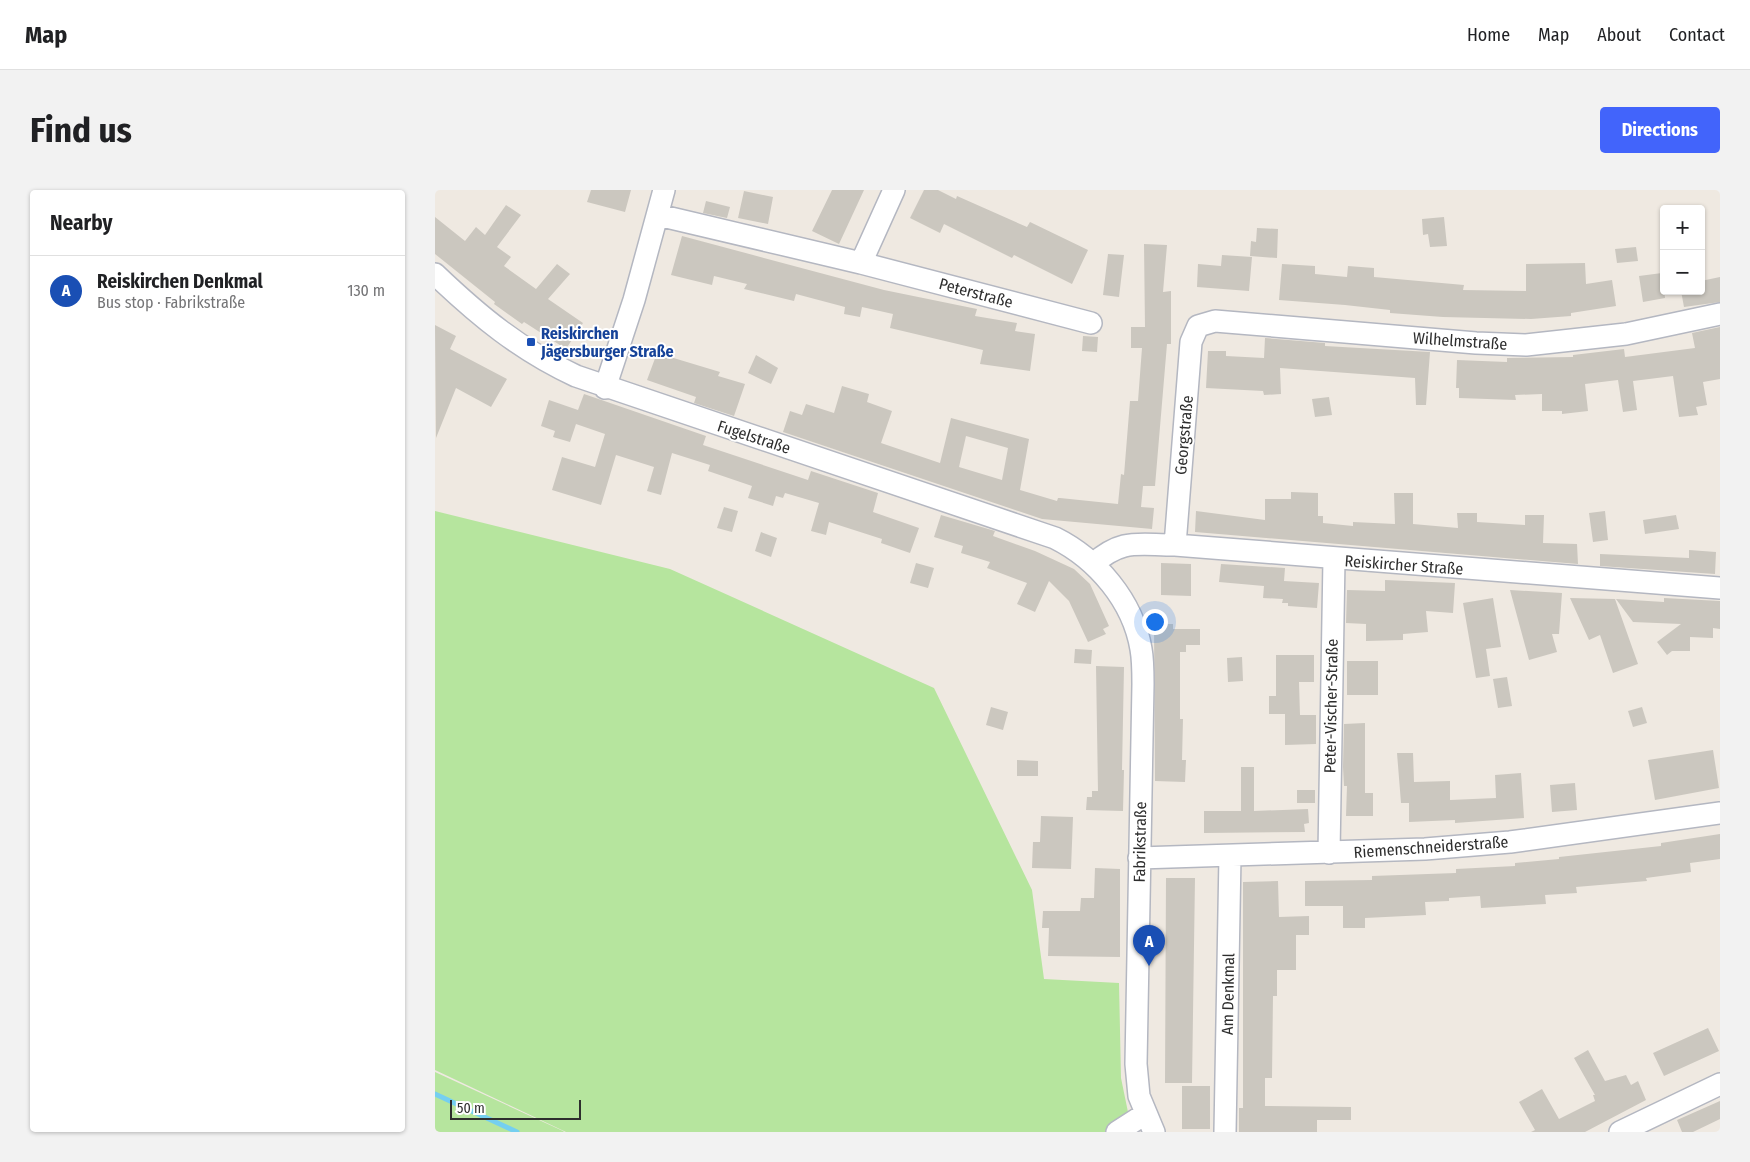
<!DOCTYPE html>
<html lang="en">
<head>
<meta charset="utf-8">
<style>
	:root { --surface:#fff; --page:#f2f2f2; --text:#202124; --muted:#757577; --line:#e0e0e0; --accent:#4264fb }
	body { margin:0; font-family:"Fira Sans Condensed",sans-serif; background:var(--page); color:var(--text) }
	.controls { position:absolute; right:15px; top:15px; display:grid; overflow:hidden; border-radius:5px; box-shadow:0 1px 4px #0004 }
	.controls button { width:45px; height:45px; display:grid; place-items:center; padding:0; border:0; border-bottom:1px solid var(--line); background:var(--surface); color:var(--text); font:25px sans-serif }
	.scale { position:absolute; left:15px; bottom:12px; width:131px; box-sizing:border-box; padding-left:5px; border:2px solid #2e2e2e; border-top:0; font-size:14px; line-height:18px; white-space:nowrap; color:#2e2e2e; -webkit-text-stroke:4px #fff; paint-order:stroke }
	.you { position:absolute; left:719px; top:431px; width:18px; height:18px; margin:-12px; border:4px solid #fff; border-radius:50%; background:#1a73e8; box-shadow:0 0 0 8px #1a73e833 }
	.badge { display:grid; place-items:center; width:32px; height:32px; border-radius:50%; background:var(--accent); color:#fff; font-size:16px; font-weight:700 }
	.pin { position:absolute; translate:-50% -41px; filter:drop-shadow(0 1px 2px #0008) }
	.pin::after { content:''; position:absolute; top:26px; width:18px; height:15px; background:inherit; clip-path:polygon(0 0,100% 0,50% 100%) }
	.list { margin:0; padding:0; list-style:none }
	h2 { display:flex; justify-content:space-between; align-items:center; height:65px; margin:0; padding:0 20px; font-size:21px }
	h2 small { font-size:16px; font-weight:400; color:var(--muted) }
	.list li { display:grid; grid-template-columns:32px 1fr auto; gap:15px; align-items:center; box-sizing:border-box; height:70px; padding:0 20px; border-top:1px solid var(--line) }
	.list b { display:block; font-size:19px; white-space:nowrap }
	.list p { margin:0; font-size:16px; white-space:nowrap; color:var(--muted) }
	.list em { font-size:16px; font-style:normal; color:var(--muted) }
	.map { position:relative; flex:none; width:1285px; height:942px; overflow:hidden; border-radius:5px }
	header { display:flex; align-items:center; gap:30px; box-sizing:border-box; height:70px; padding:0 25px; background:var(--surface); border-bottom:1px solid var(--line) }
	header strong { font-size:24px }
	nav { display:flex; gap:28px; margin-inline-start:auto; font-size:18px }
	.intro { display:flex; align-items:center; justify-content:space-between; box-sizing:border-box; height:120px; padding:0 30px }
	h1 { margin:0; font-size:35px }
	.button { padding:12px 22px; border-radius:5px; background:var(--accent); color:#fff; font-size:18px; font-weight:700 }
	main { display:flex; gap:30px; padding:0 30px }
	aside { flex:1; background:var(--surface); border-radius:5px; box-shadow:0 1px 4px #0004 }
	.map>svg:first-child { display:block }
	.green { fill:#b6e59e }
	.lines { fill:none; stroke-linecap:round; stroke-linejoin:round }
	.stream { stroke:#75cff0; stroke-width:5 }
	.building { fill:#cbc7bf; fill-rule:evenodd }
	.minor-casing { stroke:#b4b7c1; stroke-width:24 }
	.minor { stroke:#fff; stroke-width:21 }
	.transit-dot { fill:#1a4fb4; stroke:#fff; stroke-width:2 }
	.labels { text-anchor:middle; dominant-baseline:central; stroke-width:4; stroke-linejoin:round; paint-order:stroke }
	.street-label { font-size:16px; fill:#2e2e2e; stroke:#fff }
	.transit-label { font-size:16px; font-weight:bold; fill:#164399; stroke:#fff; text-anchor:start }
</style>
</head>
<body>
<header>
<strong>Map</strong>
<nav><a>Home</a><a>Map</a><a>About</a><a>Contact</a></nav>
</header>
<div class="intro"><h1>Find us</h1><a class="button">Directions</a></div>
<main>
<aside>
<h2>Nearby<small></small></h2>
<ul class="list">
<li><span class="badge" style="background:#1a4fb4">A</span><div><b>Reiskirchen Denkmal</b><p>Bus stop · Fabrikstraße</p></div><em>130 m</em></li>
</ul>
</aside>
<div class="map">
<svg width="1285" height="942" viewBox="0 0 1285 942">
	<rect width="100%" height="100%" fill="#efe9e1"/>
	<path class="green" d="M 0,321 L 235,379 L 499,498 L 597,700 L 609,789 L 684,793 L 686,888 L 694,927 L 678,942 L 131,942 L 0,880 Z
		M 0,882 L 128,941 L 129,942 L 0,942 Z"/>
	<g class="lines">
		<path class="stream" d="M 0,904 L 82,942"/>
	</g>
	<path class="building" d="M 156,0 L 196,0 L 190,22 L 152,12 Z
		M 397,0 L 429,0 L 404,54 L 377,41 Z
		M 489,0 L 503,0 L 521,9 L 522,6 L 592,37 L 595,32 L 653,60 L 637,94 L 579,65 L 577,68 L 509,34 L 505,43 L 475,28 Z
		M 309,1 L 338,7 L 333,34 L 303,28 Z
		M 271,11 L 295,17 L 292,28 L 268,23 Z
		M 71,15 L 86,25 L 62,57 L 76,67 L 69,76 L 101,99 L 122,74 L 135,84 L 113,109 L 148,133 L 131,159 L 89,132 L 87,134 L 59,114 L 60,112 L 0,64 L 0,27 L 30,51 L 41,37 L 50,45 Z
		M 1009,27 L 1012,56 L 995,57 L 993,44 L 988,45 L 987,29 Z
		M 822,38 L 843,39 L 842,68 L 815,66 L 816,51 L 821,52 Z
		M 247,46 L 449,100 L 542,119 L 540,126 L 582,133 L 580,141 L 600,144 L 595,181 L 545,174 L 548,160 L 455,138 L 458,124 L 427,117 L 425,127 L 409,124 L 410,117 L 361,104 L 359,111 L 309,99 L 312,94 L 279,86 L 277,95 L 236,85 Z
		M 709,54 L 732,55 L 728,102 L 736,101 L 736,154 L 732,154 L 720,296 L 708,296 L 706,317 L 719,318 L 717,339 L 607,329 L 348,242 L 355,221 L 367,225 L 371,214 L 399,223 L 407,196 L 434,204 L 432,212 L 457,221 L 446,253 L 505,273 L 516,228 L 594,249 L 585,300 L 622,311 L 623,308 L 625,308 L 683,314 L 686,284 L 689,285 L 695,211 L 703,211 L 707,158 L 696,158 L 696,137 L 710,137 ZM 531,246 L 573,258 L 567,290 L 524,277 Z
		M 1201,57 L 1203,71 L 1182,73 L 1180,59 Z
		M 673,64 L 689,65 L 684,107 L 668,105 Z
		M 787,65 L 817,67 L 814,101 L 762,97 L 763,74 L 786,76 Z
		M 1150,73 L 1151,94 L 1177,90 L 1181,116 L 1136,123 L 1136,126 L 1096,129 L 1008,127 L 955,123 L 955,120 L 910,115 L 844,110 L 847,74 L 880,76 L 880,84 L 912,87 L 913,76 L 939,78 L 939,87 L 1029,95 L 1028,100 L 1091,101 L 1091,74 Z
		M 1227,83 L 1230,108 L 1208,112 L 1204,86 Z
		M 1285,87 L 1285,112 L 1249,117 L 1246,101 L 1266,101 L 1266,91 Z
		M 0,135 L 21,146 L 15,159 L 72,189 L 56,217 L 21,198 L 1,248 Z
		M 1285,137 L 1285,189 L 1268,192 L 1272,215 L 1261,217 L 1263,225 L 1244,227 L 1238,186 L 1198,191 L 1202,220 L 1188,222 L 1183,190 L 1150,194 L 1153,221 L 1127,224 L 1127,221 L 1107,221 L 1107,204 L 1080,205 L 1081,210 L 1024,208 L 1024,198 L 1021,198 L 1022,170 L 1072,172 L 1072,168 L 1138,167 L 1138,165 L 1189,159 L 1190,167 L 1260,158 L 1257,143 Z
		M 648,146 L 663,147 L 662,162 L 647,161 Z
		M 830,148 L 890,153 L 890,156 L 995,162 L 991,215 L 981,215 L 980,188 L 845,178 L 846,204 L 829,205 L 828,201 L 771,198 L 773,161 L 791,161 L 791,166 L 829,168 Z
		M 222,163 L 285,182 L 283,186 L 310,194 L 299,226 L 259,213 L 261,207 L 212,190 Z
		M 321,165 L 343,178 L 336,194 L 313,183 Z
		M 149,204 L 271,246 L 268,255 L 373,290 L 376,281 L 443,303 L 438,322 L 484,338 L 475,363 L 446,353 L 447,349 L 394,332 L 391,345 L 376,341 L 384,313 L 350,303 L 348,308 L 341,306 L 338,316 L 313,308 L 317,296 L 273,281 L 275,275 L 237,263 L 226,305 L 212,301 L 219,277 L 181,265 L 166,315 L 117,300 L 127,267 L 160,277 L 170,244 L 141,234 L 135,252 L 118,247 L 120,241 L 106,236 L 114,210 L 143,220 Z
		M 894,207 L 897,225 L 880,227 L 877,209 Z
		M 856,302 L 883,303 L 883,326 L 888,326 L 888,333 L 918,336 L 918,332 L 960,334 L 959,303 L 978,303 L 978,334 L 1023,338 L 1022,323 L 1042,323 L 1042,332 L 1090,335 L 1090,325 L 1109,325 L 1108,353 L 1142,354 L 1143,374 L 760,342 L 761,321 L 830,330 L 830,309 L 856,309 Z
		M 289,317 L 303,321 L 297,342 L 282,338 Z
		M 1170,321 L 1173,350 L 1158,352 L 1154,323 Z
		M 506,325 L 560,341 L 558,346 L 600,361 L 639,379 L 655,394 L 674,436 L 668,439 L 671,444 L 653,452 L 634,411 L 614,391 L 600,422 L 582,414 L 592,393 L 552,378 L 555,372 L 526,363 L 528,356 L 499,347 Z
		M 1241,325 L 1244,339 L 1210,344 L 1208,330 Z
		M 326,342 L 342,348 L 336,367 L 320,361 Z
		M 1254,360 L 1281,362 L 1280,384 L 1165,376 L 1165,364 L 1254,368 Z
		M 481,373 L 499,378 L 493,398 L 475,393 Z
		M 726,373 L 756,374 L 756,406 L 726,405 Z
		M 786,374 L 850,378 L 849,391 L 884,393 L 882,418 L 853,416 L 853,413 L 847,413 L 848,409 L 828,408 L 829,396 L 784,392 Z
		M 950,390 L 1020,393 L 1018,423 L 991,421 L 993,442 L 968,444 L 968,450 L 931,451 L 931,434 L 911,433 L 912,400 L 950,401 Z
		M 1075,400 L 1127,403 L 1124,444 L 1117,444 L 1122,462 L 1094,470 Z
		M 1058,408 L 1066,457 L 1051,459 L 1055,486 L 1041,488 L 1028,413 Z
		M 1135,408 L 1180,409 L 1203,474 L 1178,483 L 1165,445 L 1154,450 Z
		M 1229,408 L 1285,411 L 1285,439 L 1278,438 L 1278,448 L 1255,447 L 1255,461 L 1237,461 L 1232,465 L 1222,452 L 1246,434 L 1198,432 L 1181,409 L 1229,412 Z
		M 719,434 L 738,434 L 738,439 L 765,439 L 765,455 L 751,455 L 751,462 L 745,462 L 745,529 L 748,529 L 747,570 L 751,570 L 750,592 L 720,591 Z
		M 640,459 L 657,460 L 656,474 L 639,473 Z
		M 841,465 L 879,465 L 879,492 L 864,492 L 865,525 L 881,525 L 881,554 L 850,555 L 850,524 L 834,524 L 834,506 L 841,506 Z
		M 807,467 L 808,491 L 793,492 L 792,468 Z
		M 912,471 L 943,471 L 943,505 L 912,505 Z
		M 661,476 L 689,477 L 687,580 L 689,580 L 688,621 L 651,620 L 652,607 L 657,607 L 657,601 L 663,601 Z
		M 1072,487 L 1077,516 L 1063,518 L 1058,489 Z
		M 556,517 L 573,522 L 568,540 L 551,535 Z
		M 1207,517 L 1212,533 L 1198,537 L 1193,521 Z
		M 930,533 L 930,603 L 938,603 L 938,626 L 911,626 L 912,596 L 909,596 L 908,577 L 909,534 Z
		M 1278,560 L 1284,598 L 1220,610 L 1213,570 Z
		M 962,563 L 978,563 L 979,592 L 1015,591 L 1015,610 L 1061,608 L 1060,585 L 1086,583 L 1089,628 L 1020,633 L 1020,630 L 974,632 L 974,613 L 966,613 Z
		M 582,570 L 603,571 L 603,586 L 582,586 Z
		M 806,577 L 819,577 L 819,621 L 873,619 L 874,633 L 869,634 L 870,642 L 769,643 L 769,621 L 806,621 Z
		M 1140,593 L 1142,620 L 1117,622 L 1115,595 Z
		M 862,600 L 880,600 L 880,613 L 862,613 Z
		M 606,626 L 638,627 L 636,679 L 597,678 L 598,652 L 605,652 Z
		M 1285,644 L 1285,669 L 1255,673 L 1256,682 L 1211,688 L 1212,691 L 1141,697 L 1142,703 L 1110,705 L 1111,714 L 1046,718 L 1045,706 L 1014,708 L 1014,711 L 990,712 L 991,725 L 930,728 L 930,738 L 908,738 L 908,716 L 870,716 L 870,691 L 937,690 L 937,686 L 1021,683 L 1021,679 L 1080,676 L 1080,673 L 1124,669 L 1124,667 L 1226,656 L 1226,653 Z
		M 660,678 L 685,679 L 685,767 L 613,766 L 614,738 L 607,738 L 608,721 L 645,721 L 646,708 L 659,708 Z
		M 731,688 L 760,688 L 757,893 L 730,893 Z
		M 843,691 L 844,727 L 874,726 L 874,745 L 861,745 L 861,780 L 842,780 L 842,806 L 838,806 L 837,888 L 830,888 L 830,916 L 916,917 L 916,930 L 882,930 L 882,942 L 804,942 L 804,918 L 808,918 L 808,692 Z
		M 1273,838 L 1284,861 L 1229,886 L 1218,863 Z
		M 1153,860 L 1170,891 L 1191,885 L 1196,895 L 1203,891 L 1211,910 L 1150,942 L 1096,942 L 1100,940 L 1084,912 L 1107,899 L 1124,929 L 1160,911 L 1158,905 L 1160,905 L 1139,868 Z
		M 747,896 L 775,896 L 775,939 L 747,939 Z
		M 1285,911 L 1285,929 L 1258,942 L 1247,942 L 1242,930 Z"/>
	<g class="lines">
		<g class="minor-casing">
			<path id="minor" d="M 223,25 L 426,73 L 656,133
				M 426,73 L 459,0
				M 0,84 C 44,126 85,160 141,186 L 620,348 C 662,369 698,411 706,459 C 708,470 708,482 708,494 L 701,874 L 704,906 L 719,942
				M 170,198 L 199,110 L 229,0
				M 740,355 L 756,152 L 763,136 L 780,131 L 1041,153 L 1091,155 L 1191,144 L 1285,124
				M 658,374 C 688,348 702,355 740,355 L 1285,398
				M 894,663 L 899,369
				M 704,668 L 990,659 L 1075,652 L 1285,623
				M 682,942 L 710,924
				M 790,942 L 795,666
				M 1185,942 L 1285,894"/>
		</g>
		<use href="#minor" class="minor"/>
	</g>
	<rect class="transit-dot" x="91" y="147" width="10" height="10" rx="2.5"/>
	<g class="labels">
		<g class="street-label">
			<text transform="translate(541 103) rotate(15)">Peterstraße</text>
			<text transform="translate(1025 151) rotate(4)">Wilhelmstraße</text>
			<text transform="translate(749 245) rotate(-85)">Georgstraße</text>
			<text transform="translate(319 247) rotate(18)">Fugelstraße</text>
			<text transform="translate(969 375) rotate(4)">Reiskircher Straße</text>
			<text transform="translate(896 516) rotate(-89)">Peter-Vischer-Straße</text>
			<text transform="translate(705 652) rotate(-89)">Fabrikstraße</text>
			<text transform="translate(996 657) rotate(-4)">Riemenschneiderstraße</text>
			<text transform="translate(793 804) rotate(-89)">Am Denkmal</text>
		</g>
		<g class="transit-label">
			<text x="106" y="143">Reiskirchen<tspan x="106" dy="18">Jägersburger Straße</tspan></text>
		</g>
	</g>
</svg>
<div class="controls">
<button>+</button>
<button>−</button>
</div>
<div class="scale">50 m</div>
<div class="you"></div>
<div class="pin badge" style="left:714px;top:776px;background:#1a4fb4">A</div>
</div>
</main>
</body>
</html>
